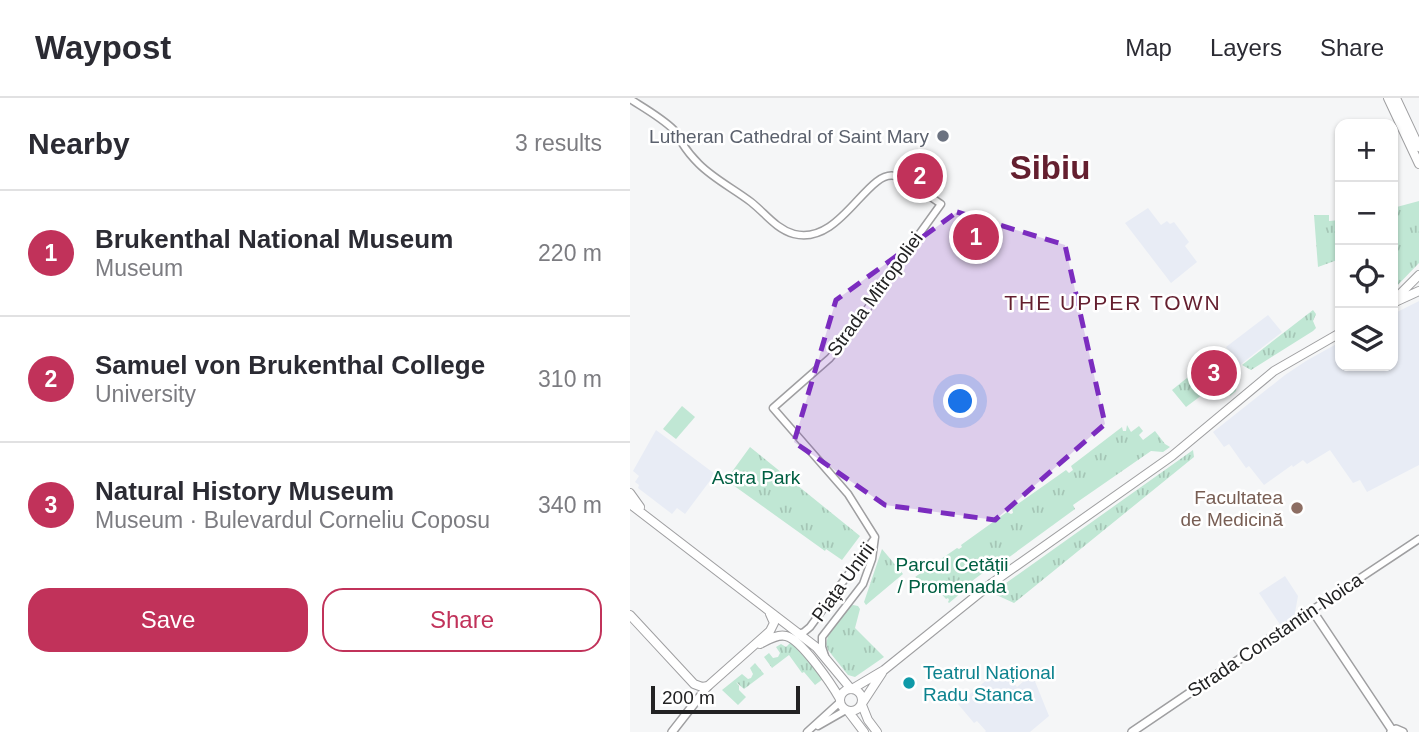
<!DOCTYPE html>
<html lang="en">
<head>
<meta charset="utf-8">
<style>
	:root { --surface:#fff; --page:#f2f2f3; --text:#2b2b33; --muted:#7c7c81; --line:#e1e1e2; --accent:#c1325a }
	body { margin:0; font-family:Arial,sans-serif; background:var(--page); color:var(--text) }
	.controls { position:absolute; right:21px; top:21px; display:grid; overflow:hidden; border-radius:14px; box-shadow:0 2px 5px #0004 }
	.controls button { width:63px; height:63px; display:grid; place-items:center; padding:0; border:0; border-bottom:2px solid var(--line); background:var(--surface); color:var(--text); font:35px sans-serif }
	.scale { position:absolute; left:21px; bottom:18px; width:149px; box-sizing:border-box; padding-left:7px; border:4px solid #222223; border-top:0; font-size:19px; line-height:24px; white-space:nowrap; color:#222223; -webkit-text-stroke:5px #fff; paint-order:stroke }
	.you { position:absolute; left:331px; top:304px; width:24px; height:24px; margin:-18px; border:5px solid #fff; border-radius:50%; background:#1a73e8; box-shadow:0 0 0 10px #1a73e833 }
	.badge { display:grid; place-items:center; width:46px; height:46px; border-radius:50%; background:var(--accent); color:#fff; font-size:23px; font-weight:700 }
	.pin { position:absolute; translate:-50% -50%; border:4px solid #fff; box-shadow:0 2px 7px #0006 }
	.list { margin:0; padding:0; list-style:none }
	h2 { display:flex; justify-content:space-between; align-items:center; height:91px; margin:0; padding:0 28px; font-size:30px }
	h2 small { font-size:23px; font-weight:400; color:var(--muted) }
	.list li { display:grid; grid-template-columns:46px 1fr auto; gap:21px; align-items:center; box-sizing:border-box; height:126px; padding:0 28px; border-top:2px solid var(--line) }
	.list b { display:block; font-size:26px; white-space:nowrap }
	.list p { margin:0; font-size:23px; white-space:nowrap; color:var(--muted) }
	.list em { font-size:23px; font-style:normal; color:var(--muted) }
	.actions { display:flex; gap:14px; padding:21px 28px }
	.actions a { flex:1; padding:16px 0; border:2px solid var(--accent); border-radius:21px; text-align:center; font-size:24px; color:var(--accent) }
	.actions .main { background:var(--accent); color:#fff }
	.icon { flex:none; width:38px; height:38px; fill:none; stroke:currentColor; stroke-width:2; stroke-linecap:round; stroke-linejoin:round }
	.map { position:relative; flex:none; width:789px; height:634px; overflow:hidden }
	header { display:flex; align-items:center; gap:42px; box-sizing:border-box; height:98px; padding:0 35px; background:var(--surface); border-bottom:2px solid var(--line) }
	header strong { font-size:33px }
	nav { display:flex; gap:38px; margin-inline-start:auto; font-size:24px }
	main { display:flex }
	aside { flex:1; background:var(--surface) }
	.map>svg:first-child { display:block }
	.built { fill:#e8ecf5 }
	.grass { fill:#c0e7d4 }
	.park { fill:url(#park-tufts) }
	.lines { fill:none; stroke-linecap:round; stroke-linejoin:round }
	.tertiary-casing { stroke:#9f9fa1; stroke-width:9 }
	.secondary-casing { stroke:#9f9fa1; stroke-width:10 }
	.primary-casing { stroke:#9f9fa1; stroke-width:10 }
	.tertiary { stroke:#fff; stroke-width:6 }
	.secondary { stroke:#fff; stroke-width:7 }
	.primary { stroke:#fff; stroke-width:8 }
	.marked { fill:#7b2cbf; fill-opacity:0.2; stroke:#7b2cbf; stroke-width:5; stroke-dasharray:14 9; stroke-linejoin:round }
	.worship-dot { fill:#6b7280; stroke:#fff; stroke-width:2.5 }
	.education-dot { fill:#8d6e63; stroke:#fff; stroke-width:2.5 }
	.culture-dot { fill:#0f9aa8; stroke:#fff; stroke-width:2.5 }
	.labels { text-anchor:middle; dominant-baseline:central; stroke-width:5; stroke-linejoin:round; paint-order:stroke }
	.worship-label { font-size:19px; fill:#5b616d; stroke:#fff; text-anchor:end }
	.street-label { font-size:19px; fill:#222223; stroke:#fff }
	.park-label { font-size:19px; fill:#005f42; stroke:#fff }
	.education-label { font-size:19px; fill:#785e54; stroke:#fff; text-anchor:end }
	.culture-label { font-size:19px; fill:#0d838f; stroke:#fff; text-anchor:start }
	.neighbourhood-label { font-size:21px; letter-spacing:2px; fill:#641f2f; stroke:#fff }
	.town-label { font-size:33px; font-weight:bold; fill:#641f2f; stroke:#fff }
</style>
</head>
<body>
<header>
<strong>Waypost</strong>
<nav><a>Map</a><a>Layers</a><a>Share</a></nav>
</header>
<main>
<aside>
<h2>Nearby<small>3 results</small></h2>
<ul class="list">
<li><span class="badge">1</span><div><b>Brukenthal National Museum</b><p>Museum</p></div><em>220 m</em></li>
<li><span class="badge">2</span><div><b>Samuel von Brukenthal College</b><p>University</p></div><em>310 m</em></li>
<li><span class="badge">3</span><div><b>Natural History Museum</b><p>Museum · Bulevardul Corneliu Coposu</p></div><em>340 m</em></li>
</ul>
<div class="actions"><a class="main">Save</a><a>Share</a></div>
</aside>
<div class="map">
<svg width="789" height="634" viewBox="0 0 789 634">
	<defs>
		<pattern id="park-tufts" width="24" height="20" patternUnits="userSpaceOnUse" patternTransform="scale(1.75)"><rect width="24" height="20" fill="#c0e7d4"/><path d="M3 7l-1-3M5 7V3M7 7l1-3M15 17l-1-3M17 17v-4M19 17l1-3" fill="none" stroke="#a5c6b6"/></pattern>
	</defs>
	<rect width="100%" height="100%" fill="#f5f6f7"/>
	<path class="built" d="M 518,110 L 531,127 L 537,123 L 540,126 L 544,124 L 559,144 L 555,148 L 567,164 L 541,185 L 495,125 Z
		M 789,203 L 789,367 L 737,394 L 730,382 L 723,385 L 700,352 L 677,366 L 673,362 L 663,369 L 662,367 L 634,387 L 619,368 L 616,370 L 599,346 L 594,349 L 583,334 L 655,277 L 676,263 L 710,244 L 710,268 L 763,268 L 763,216 Z
		M 638,217 L 652,234 L 610,267 L 596,249 Z
		M 26,332 L 85,376 L 55,416 L 47,410 L 42,416 L 8,390 L 9,387 L 5,384 L 9,378 L 3,373 Z
		M 655,478 L 668,498 L 664,520 L 651,528 L 629,495 Z
		M 371,570 L 387,589 L 402,576 L 419,618 L 400,634 L 355,634 L 356,633 L 347,623 L 344,625 L 328,606 Z"/>
	<path class="grass" d="M 52,308 L 65,319 L 46,341 L 33,331 Z"/>
	<path class="park" d="M 789,103 L 789,165 L 763,192 L 763,110 Z
		M 684,117 L 699,117 L 699,123 L 710,122 L 710,161 L 688,169 Z
		M 683,212 L 686,216 L 683,223 L 686,230 L 683,233 L 621,272 L 612,267 Z
		M 588,255 C 598,267 609,277 606,293 L 600,298 L 597,294 L 580,291 L 556,309 L 542,292 Z
		M 497,327 L 501,334 L 509,328 L 513,333 L 509,337 L 513,342 L 525,333 L 535,346 L 540,349 L 533,354 L 521,353 L 443,407 L 445,411 L 367,468 L 365,466 L 342,483 L 343,485 L 319,505 L 318,504 L 319,502 L 318,500 L 316,501 L 306,490 L 302,496 L 299,490 L 298,491 L 285,479 L 327,450 L 329,451 L 332,449 L 331,447 L 377,414 L 381,416 L 383,415 L 382,410 L 436,372 L 439,375 L 443,372 L 441,368 L 492,329 L 493,333 L 496,333 Z
		M 120,349 L 230,438 L 212,462 L 196,451 L 195,453 L 96,382 Z
		M 563,352 L 564,359 L 384,505 L 362,495 Z
		M 252,451 L 273,476 L 236,507 L 234,504 Z
		M 223,507 L 228,508 L 230,511 L 225,530 L 254,559 L 225,579 L 218,577 L 198,552 L 196,546 L 198,538 L 220,508 Z
		M 162,543 L 193,581 L 185,587 L 174,574 L 172,575 L 159,557 L 142,570 L 134,559 L 139,555 L 143,560 L 148,559 L 150,555 L 146,549 L 151,546 L 156,549 Z
		M 125,565 L 134,576 L 114,591 L 106,584 L 109,588 L 109,592 L 116,599 L 108,607 L 92,592 L 112,576 L 118,581 L 121,580 L 123,576 L 120,570 Z"/>
	<g class="lines">
		<g class="tertiary-casing">
			<path id="tertiary" d="M 0,1 C 14,10 32,20 44,32 C 48,36 49,41 52,45 C 57,53 63,60 69,66 C 84,81 104,91 121,104 C 135,115 146,131 164,136 C 211,148 237,71 265,78 C 277,81 300,99 311,106 L 267,167 L 227,226 L 200,260 L 143,310 L 218,396 L 245,439
				M 682,512 L 789,441
				M 168,536 L 174,534 L 180,529 L 244,441
				M 195,558 L 192,549 L 192,539 L 233,486 L 242,461 L 245,439
				M 188,628 L 216,612
				M 177,634 L 210,604"/>
		</g>
		<g class="secondary-casing">
			<path id="secondary" d="M 42,634 L 78,588
				M 502,634 L 682,512 L 762,632
				M 761,634 L 766,631 L 773,634"/>
		</g>
		<g class="primary-casing">
			<path id="primary" d="M 758,0 L 789,66
				M 766,0 L 789,49
				M 763,203 L 789,177
				M 765,204 L 789,193
				M 0,395 L 10,409
				M 0,406 L 186,549 L 221,591
				M 0,517 L 64,586 L 72,589 L 78,588 L 140,533 L 144,525 L 140,516
				M 130,546 C 138,542 147,536 156,538 C 171,541 202,587 210,601
				M210 602a11 11 0 1 1 22 0a11 11 0 1 1-22 0Z
				M 222,591 L 254,572 L 362,485 L 542,358 L 644,273 L 710,235
				M 233,604 L 252,575
				M 232,607 L 238,622 L 247,634
				M 218,613 L 234,634"/>
		</g>
		<use href="#tertiary" class="tertiary"/>
		<use href="#secondary" class="secondary"/>
		<use href="#primary" class="primary"/>
	</g>
	<path class="marked" d="M 327,114 L 435,147 L 475,326 L 365,422 L 255,407 L 164,344 L 206,202 Z"/>
	<circle class="worship-dot" cx="313" cy="38" r="7"/>
	<circle class="education-dot" cx="667" cy="410" r="7"/>
	<circle class="culture-dot" cx="279" cy="585" r="7"/>
	<g class="labels">
		<g class="worship-label">
			<text x="299" y="38">Lutheran Cathedral of Saint Mary</text>
		</g>
		<g class="street-label">
			<text transform="translate(245 196) rotate(-54)">Strada Mitropoliei</text>
			<text transform="translate(213 484) rotate(-54)">Piața Unirii</text>
			<text transform="translate(645 537) rotate(-34)">Strada Constantin Noica</text>
		</g>
		<g class="park-label">
			<text x="126" y="379">Astra Park</text>
			<text x="322" y="466">Parcul Cetății<tspan x="322" dy="22">/ Promenada</tspan></text>
		</g>
		<g class="education-label">
			<text x="653" y="399">Facultatea<tspan x="653" dy="22">de Medicină</tspan></text>
		</g>
		<g class="culture-label">
			<text x="293" y="574">Teatrul Național<tspan x="293" dy="22">Radu Stanca</tspan></text>
		</g>
		<g class="neighbourhood-label">
			<text x="483" y="204">THE UPPER TOWN</text>
		</g>
		<g class="town-label">
			<text x="420" y="69">Sibiu</text>
		</g>
	</g>
</svg>
<div class="controls">
<button>+</button>
<button>−</button>
<button><svg class="icon" aria-label="locate" viewBox="0 0 24 24"><circle cx="12" cy="12" r="6"/><path d="M12 2v4M12 18v4M2 12h4M18 12h4"/></svg></button>
<button><svg class="icon" aria-label="layers" viewBox="0 0 24 24"><path d="M12 4l9 5-9 5-9-5zM3 14l9 5 9-5"/></svg></button>
</div>
<div class="scale">200 m</div>
<div class="you"></div>
<div class="pin badge" style="left:346px;top:139px">1</div>
<div class="pin badge" style="left:290px;top:78px">2</div>
<div class="pin badge" style="left:584px;top:275px">3</div>
</div>
</main>
</body>
</html>
